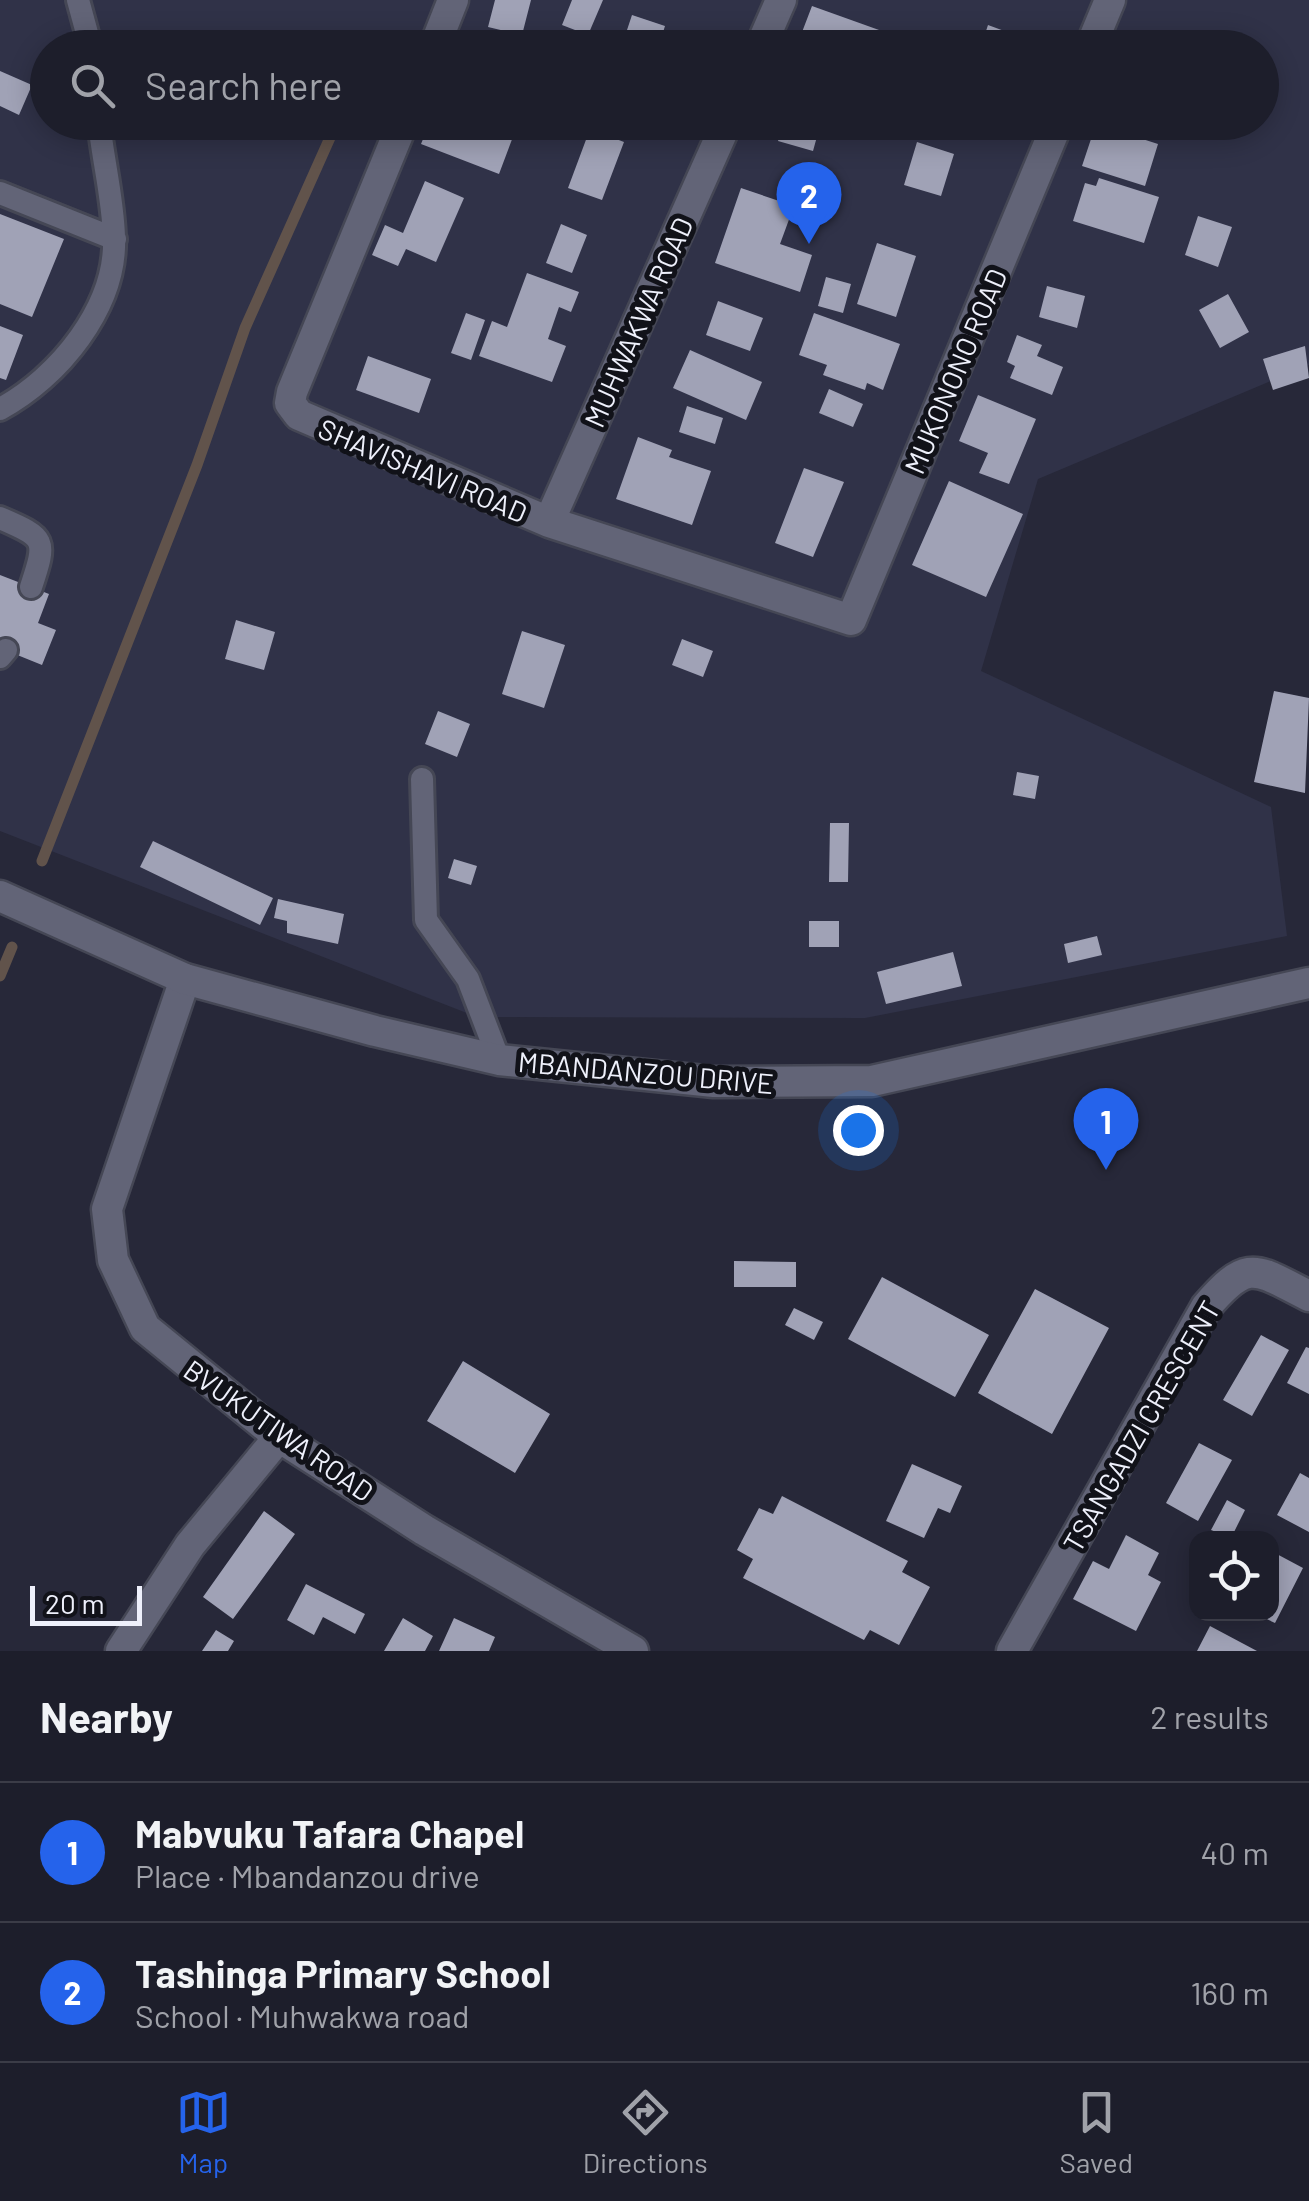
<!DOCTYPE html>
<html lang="en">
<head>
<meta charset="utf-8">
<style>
	:root { --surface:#1d1e2b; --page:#2a2b37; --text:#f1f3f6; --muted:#a0a2a9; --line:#3b3c47; --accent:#2563eb }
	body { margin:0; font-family:Barlow,sans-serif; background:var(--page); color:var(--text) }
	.controls { position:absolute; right:30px; bottom:30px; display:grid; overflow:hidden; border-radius:20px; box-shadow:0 5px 25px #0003 }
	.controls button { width:90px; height:90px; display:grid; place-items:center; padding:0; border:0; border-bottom:2px solid var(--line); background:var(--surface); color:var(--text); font:50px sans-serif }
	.scale { position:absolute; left:30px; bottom:25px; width:112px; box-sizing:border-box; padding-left:10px; border:5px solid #eef0fb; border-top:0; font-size:28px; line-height:35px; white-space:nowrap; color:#eef0fb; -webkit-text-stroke:8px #111219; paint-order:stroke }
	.you { position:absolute; left:858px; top:1130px; width:35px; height:35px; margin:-25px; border:8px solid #fff; border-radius:50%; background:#1a73e8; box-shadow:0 0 0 15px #1a73e833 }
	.badge { display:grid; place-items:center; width:65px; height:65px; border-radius:50%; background:var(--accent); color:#fff; font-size:32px; font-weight:700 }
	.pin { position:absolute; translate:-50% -82px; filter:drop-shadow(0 2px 5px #0008) }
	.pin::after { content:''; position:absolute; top:52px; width:35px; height:30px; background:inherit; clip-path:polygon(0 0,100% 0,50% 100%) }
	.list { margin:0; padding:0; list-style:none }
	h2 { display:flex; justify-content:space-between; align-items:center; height:130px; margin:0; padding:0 40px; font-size:42px }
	h2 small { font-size:32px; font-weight:400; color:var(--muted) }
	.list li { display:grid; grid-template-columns:65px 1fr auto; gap:30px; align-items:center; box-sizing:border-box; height:140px; padding:0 40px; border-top:2px solid var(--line) }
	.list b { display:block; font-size:38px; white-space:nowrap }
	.list p { margin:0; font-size:32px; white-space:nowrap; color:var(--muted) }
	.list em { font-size:32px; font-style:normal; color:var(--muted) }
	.icon { flex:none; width:55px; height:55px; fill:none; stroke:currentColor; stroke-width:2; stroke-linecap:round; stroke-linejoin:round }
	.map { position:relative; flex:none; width:1309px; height:1651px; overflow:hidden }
	.search { position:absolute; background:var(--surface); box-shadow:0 5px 25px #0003; left:30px; right:30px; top:30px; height:110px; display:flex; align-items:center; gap:25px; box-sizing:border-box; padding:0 35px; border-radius:55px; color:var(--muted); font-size:38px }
	.sheet { height:410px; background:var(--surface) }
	nav { display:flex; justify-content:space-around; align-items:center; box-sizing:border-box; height:140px; border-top:2px solid var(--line); background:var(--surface); font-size:28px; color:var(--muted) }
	nav a { display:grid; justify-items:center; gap:5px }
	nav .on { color:var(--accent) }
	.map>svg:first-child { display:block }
	.built { fill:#303248; fill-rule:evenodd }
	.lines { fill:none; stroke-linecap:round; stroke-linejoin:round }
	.stream { stroke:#61534b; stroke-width:11 }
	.building { fill:#a0a2b6 }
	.lane-casing { stroke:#454755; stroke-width:28 }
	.street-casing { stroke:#454755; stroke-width:35 }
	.secondary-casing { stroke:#454755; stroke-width:35 }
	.lane { stroke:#626477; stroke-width:22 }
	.street { stroke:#626477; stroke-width:30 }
	.secondary { stroke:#626477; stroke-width:30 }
	.labels { text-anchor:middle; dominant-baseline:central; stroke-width:10; stroke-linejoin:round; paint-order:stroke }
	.street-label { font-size:28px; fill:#eef0fb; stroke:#111219 }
</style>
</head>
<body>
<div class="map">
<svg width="1309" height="1651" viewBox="0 0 1309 1651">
	<rect width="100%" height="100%" fill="#272839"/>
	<path class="built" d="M 0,0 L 1309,0 L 1309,365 L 1038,479 L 981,671 L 1271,807 L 1287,936 L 865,1018 L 477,1017 L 0,831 ZM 48,48 L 1262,48 L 1262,122 L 48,122 Z"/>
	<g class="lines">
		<path class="stream" d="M 42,861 L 197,465 L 245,328 L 337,122
			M 0,976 L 12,947"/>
	</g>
	<path class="building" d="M 495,0 L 531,0 L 522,35 L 488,27 Z
		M 572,0 L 603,0 L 588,35 L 562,25 Z
		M 812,6 L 893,35 L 888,48 L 821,48 L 799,40 Z
		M 632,15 L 665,26 L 658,48 L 621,48 Z
		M 988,25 L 1007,32 L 1001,48 L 958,48 L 965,30 L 984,37 Z
		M 0,71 L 32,85 L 19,115 L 0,106 Z
		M 430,122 L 486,122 L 514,134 L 499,174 L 421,144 Z
		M 784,122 L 821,122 L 813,151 L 778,141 Z
		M 1159,122 L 1198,122 L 1193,136 Z
		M 1096,124 L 1158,144 L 1145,186 L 1082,166 Z
		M 590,129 L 624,142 L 602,200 L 568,188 Z
		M 917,142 L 954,154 L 941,196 L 904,185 Z
		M 1099,178 L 1159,197 L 1144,243 L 1073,221 L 1085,183 L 1096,186 Z
		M 425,181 L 464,198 L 436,262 L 406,249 L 398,266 L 372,255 L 385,225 L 403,233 Z
		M 741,188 L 794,206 L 780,244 L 812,255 L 800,292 L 715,263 Z
		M 0,214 L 64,239 L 32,317 L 0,304 Z
		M 1198,216 L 1232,227 L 1218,267 L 1185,255 Z
		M 561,224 L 587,235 L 572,273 L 546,263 Z
		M 877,243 L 916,256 L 896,317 L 857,304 Z
		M 527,273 L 579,292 L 571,312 L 559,307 L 548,339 L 566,346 L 552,382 L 479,356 L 492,321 L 507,327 Z
		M 826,277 L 851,284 L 843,313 L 818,306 Z
		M 1047,286 L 1085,296 L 1077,328 L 1039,317 Z
		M 1228,294 L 1249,332 L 1220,348 L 1199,310 Z
		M 718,301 L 763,318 L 750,351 L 706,335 Z
		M 466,313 L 485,320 L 471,360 L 451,353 Z
		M 814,313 L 900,344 L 883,390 L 867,383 L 865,390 L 823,375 L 827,365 L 799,355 Z
		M 0,326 L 23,335 L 6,380 L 0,378 Z
		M 1017,335 L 1042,345 L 1037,356 L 1063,367 L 1052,395 L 1010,378 L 1015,366 L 1007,362 Z
		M 1305,346 L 1309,378 L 1273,390 L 1263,359 Z
		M 690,350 L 762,382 L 746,420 L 673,388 Z
		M 368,356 L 431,379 L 419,413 L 356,390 Z
		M 829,389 L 863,404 L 853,427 L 819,413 Z
		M 978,395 L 1036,419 L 1009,484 L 979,473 L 988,453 L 959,441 Z
		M 687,406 L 723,418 L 715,444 L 679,432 Z
		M 638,437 L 672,450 L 669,457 L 711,471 L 692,525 L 616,499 Z
		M 804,468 L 844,482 L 813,557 L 775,543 Z
		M 949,481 L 1023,514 L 986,597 L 912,565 Z
		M 0,575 L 49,594 L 38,623 L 56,630 L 42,665 L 0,648 Z
		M 236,620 L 275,632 L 264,670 L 225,659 Z
		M 522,631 L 565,645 L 544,708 L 502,694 Z
		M 682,639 L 713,651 L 703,677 L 672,665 Z
		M 1274,691 L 1309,698 L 1305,793 L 1254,782 Z
		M 438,711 L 470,724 L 457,757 L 425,744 Z
		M 1017,772 L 1039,776 L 1035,799 L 1013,795 Z
		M 830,823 L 849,823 L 848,882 L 829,882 Z
		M 153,841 L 273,898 L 260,925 L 140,867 Z
		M 454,859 L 477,866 L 471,885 L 448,878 Z
		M 278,899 L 344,914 L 338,944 L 287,933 L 287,921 L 274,918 Z
		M 809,921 L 839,921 L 839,947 L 809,947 Z
		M 1097,936 L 1102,955 L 1068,963 L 1064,944 Z
		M 953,952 L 962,986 L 886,1004 L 877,972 Z
		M 734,1261 L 796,1262 L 796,1287 L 734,1287 Z
		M 882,1277 L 989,1335 L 955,1397 L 848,1339 Z
		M 1035,1289 L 1109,1328 L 1052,1434 L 978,1393 Z
		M 794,1308 L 823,1322 L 814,1340 L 785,1325 Z
		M 1261,1335 L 1289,1350 L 1252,1416 L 1223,1400 Z
		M 1306,1347 L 1309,1348 L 1309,1394 L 1287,1383 Z
		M 463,1361 L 550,1414 L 515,1473 L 427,1421 Z
		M 1199,1443 L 1232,1460 L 1198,1521 L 1166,1503 Z
		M 912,1464 L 962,1486 L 950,1513 L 938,1508 L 924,1538 L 886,1521 Z
		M 1300,1473 L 1309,1478 L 1309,1532 L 1277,1515 Z
		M 782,1496 L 908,1561 L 902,1572 L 930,1587 L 899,1645 L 870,1630 L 864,1640 L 743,1578 L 753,1559 L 737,1550 L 759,1508 L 773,1514 Z
		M 1227,1500 L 1245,1510 L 1231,1538 L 1211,1530 Z
		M 264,1511 L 295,1534 L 233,1619 L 203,1597 Z
		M 1126,1535 L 1159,1553 L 1148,1575 L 1161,1582 L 1136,1631 L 1073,1599 L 1093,1561 L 1109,1569 Z
		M 1273,1552 L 1303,1568 L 1275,1623 L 1256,1614 L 1272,1614 Z
		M 306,1584 L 365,1614 L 355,1634 L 323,1617 L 314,1635 L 287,1620 Z
		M 403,1618 L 433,1636 L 425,1651 L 384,1651 Z
		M 454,1618 L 495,1637 L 489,1651 L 439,1651 Z
		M 1210,1626 L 1257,1651 L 1197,1651 Z
		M 216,1630 L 234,1641 L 228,1651 L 202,1651 Z"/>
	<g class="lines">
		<g class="lane-casing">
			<path id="lane" d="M 78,0 L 91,48
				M 0,193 L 115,239
				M 0,409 C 58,378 117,307 114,237 C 113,199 103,160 99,122
				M 0,518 C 46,538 47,539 31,587
				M 0,657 L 6,650
				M 422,779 L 426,920 L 468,979 L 499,1060"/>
		</g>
		<g class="street-casing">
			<path id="street" d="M 434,48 L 453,0
				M 760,48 L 781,0
				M 1090,48 L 1110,0
				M 403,122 L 292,392 L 290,403 L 299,415 L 549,522 L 851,620 L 1058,122
				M 549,522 L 727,122
				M 185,979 L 107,1209 L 113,1260 L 145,1328 L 279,1437 L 424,1530 L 633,1651
				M 121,1651 L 190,1545 L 279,1437
				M 1012,1651 L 1206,1307 C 1249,1257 1255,1269 1309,1296"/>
		</g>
		<g class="secondary-casing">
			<path id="secondary" d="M 0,896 L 185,979 L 375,1031 L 499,1060 L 714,1082 L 872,1081 L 1309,983"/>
		</g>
		<use href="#lane" class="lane"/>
		<use href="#street" class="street"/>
		<use href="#secondary" class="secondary"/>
	</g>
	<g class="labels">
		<g class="street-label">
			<text transform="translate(638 322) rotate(-66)">MUHWAKWA ROAD</text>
			<text transform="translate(955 371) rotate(-67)">MUKONONO ROAD</text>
			<text transform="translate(423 470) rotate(23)">SHAVISHAVI ROAD</text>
			<text transform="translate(646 1072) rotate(5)">MBANDANZOU DRIVE</text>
			<text transform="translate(1141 1426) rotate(-60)">TSANGADZI CRESCENT</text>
			<text transform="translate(279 1430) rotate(35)">BVUKUTIWA ROAD</text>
		</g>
	</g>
</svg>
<div class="controls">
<button><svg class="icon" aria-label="locate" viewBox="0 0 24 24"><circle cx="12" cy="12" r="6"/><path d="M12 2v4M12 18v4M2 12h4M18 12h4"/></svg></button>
</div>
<div class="scale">20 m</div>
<div class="you"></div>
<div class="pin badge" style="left:1106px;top:1170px">1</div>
<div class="pin badge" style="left:809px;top:244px">2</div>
<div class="search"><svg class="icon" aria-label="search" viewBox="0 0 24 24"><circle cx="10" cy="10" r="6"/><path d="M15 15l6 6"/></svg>Search here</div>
</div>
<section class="sheet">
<h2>Nearby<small>2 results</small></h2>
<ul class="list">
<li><span class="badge">1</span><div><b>Mabvuku Tafara Chapel</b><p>Place · Mbandanzou drive</p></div><em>40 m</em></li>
<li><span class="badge">2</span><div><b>Tashinga Primary School</b><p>School · Muhwakwa road</p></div><em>160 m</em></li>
</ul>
</section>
<nav>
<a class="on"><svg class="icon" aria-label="map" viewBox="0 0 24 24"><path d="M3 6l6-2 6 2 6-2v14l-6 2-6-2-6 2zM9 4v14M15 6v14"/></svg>Map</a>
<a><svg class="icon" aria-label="directions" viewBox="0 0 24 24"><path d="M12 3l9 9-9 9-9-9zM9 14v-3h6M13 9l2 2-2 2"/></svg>Directions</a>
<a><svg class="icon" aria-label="saved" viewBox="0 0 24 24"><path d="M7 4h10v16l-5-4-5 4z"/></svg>Saved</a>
</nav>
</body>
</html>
